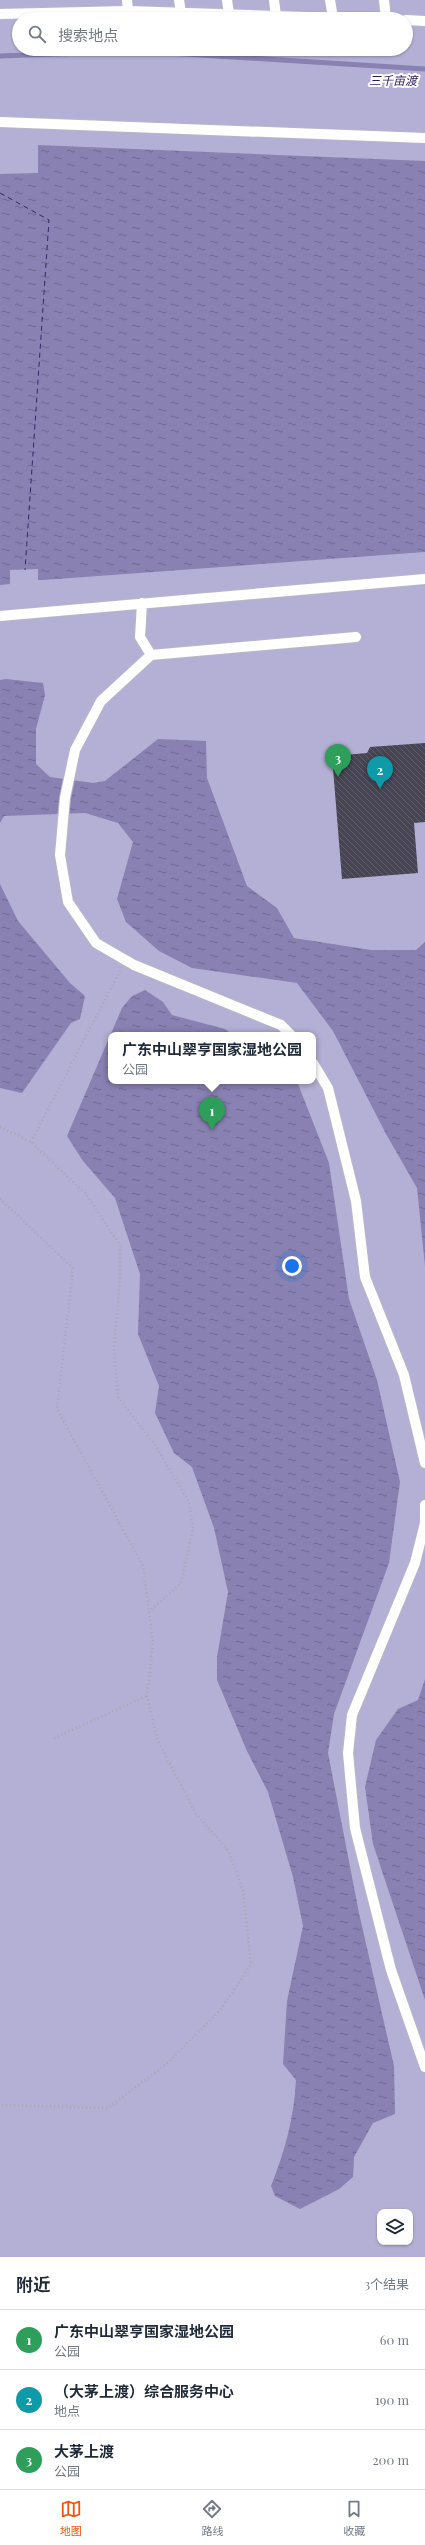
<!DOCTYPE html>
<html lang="zh">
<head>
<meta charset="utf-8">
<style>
	:root { --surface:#fff; --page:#f2f2f3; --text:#1f2937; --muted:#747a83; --line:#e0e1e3; --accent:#ea580c }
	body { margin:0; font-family:"Playfair Display","Noto Sans SC",serif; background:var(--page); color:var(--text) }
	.controls { position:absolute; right:12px; bottom:12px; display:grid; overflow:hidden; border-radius:8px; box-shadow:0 1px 3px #0004 }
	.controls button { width:36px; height:36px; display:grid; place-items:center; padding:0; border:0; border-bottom:1px solid var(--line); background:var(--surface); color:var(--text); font:20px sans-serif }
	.you { position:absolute; left:292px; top:1266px; width:14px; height:14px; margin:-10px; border:3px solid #fff; border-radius:50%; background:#1a73e8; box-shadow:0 0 0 6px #1a73e833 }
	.badge { display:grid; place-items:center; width:26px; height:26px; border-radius:50%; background:var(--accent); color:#fff; font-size:13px; font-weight:700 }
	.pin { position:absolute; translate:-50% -33px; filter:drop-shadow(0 1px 2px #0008) }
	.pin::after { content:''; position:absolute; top:21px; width:14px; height:12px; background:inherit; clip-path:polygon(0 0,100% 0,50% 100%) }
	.popup { position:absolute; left:108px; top:1032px; width:208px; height:52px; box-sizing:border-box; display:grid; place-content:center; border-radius:8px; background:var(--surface); filter:drop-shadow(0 1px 3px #0005); font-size:13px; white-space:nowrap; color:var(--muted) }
	.popup b { font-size:15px; color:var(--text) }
	.popup::after { content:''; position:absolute; left:50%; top:100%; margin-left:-8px; border:8px solid transparent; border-top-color:var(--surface) }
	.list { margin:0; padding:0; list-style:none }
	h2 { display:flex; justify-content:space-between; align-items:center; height:52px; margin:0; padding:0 16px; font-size:17px }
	h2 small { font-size:13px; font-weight:400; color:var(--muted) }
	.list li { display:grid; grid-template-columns:26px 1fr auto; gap:12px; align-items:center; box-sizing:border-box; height:60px; padding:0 16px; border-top:1px solid var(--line) }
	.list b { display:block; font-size:15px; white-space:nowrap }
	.list p { margin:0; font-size:13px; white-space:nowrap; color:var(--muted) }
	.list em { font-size:13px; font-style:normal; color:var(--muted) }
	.icon { flex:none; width:22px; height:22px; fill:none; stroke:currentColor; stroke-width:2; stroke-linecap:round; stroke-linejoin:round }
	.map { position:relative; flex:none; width:425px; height:2257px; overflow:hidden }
	.search { position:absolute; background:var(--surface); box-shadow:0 1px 3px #0004; left:12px; right:12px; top:12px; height:44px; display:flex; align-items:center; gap:10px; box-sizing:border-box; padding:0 14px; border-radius:22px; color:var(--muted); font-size:15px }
	.sheet { height:232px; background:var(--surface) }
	nav { display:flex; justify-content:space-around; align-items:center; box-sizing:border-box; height:56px; border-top:1px solid var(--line); background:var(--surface); font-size:11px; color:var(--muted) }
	nav a { display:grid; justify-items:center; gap:2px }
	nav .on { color:var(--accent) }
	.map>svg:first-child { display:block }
	.park { fill:#b4afd5; fill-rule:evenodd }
	.water { fill:url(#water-ripples) }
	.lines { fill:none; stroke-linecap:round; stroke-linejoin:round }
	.stream { stroke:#8881b2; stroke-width:5 }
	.ferry { stroke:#372765; stroke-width:1; stroke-dasharray:5 4; stroke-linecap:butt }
	.building { fill:url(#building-back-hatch) }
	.lane-casing { stroke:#b8b6c8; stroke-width:12 }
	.path { stroke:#a9a7b6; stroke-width:2.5; stroke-dasharray:1 3; stroke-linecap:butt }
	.lane { stroke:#fff; stroke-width:10 }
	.labels { text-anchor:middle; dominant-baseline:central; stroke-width:4; stroke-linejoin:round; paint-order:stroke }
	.park-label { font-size:12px; font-style:italic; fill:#2d1c59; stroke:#fff }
</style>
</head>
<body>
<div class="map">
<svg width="425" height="2257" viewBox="0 0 425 2257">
	<defs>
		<pattern id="water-ripples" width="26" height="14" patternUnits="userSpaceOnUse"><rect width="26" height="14" fill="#8881b2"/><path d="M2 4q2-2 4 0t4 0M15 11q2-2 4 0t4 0" fill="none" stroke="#6f6a91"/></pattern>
		<pattern id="building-back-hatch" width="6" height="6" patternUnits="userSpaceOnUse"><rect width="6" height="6" fill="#474554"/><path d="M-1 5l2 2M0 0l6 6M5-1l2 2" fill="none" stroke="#5f5d6a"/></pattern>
	</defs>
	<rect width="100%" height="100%" fill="#e4e2f5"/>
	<path class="park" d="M 0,0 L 425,0 L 425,2257 L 0,2257 ZM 19,19 L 406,19 L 406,49 L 19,49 ZM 111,1035 L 313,1035 L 313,1081 L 111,1081 ZM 380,2212 L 410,2212 L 410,2242 L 380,2242 Z"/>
	<path class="water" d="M 38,145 L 425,161 L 425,552 L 43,580 L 38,580 L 38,569 L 10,570 L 10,584 L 0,585 L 0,174 L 38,173 Z
		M 6,679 L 43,683 L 45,695 L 36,729 L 36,764 L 50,777 L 93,783 L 105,781 L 158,739 L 206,741 L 207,778 L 247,886 L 277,908 L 294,938 L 371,950 L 416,950 L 425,942 L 425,1266 L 417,1188 L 386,1134 L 333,1031 L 297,983 L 192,968 L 159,951 L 126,922 L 117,899 L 133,842 L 118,823 L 85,813 L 4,816 L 0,823 L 0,680 Z
		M 0,884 L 18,921 L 70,983 L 85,996 L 80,1019 L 71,1023 L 22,1093 L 0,1088 Z
		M 145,990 L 163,1002 L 172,1015 L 225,1029 L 233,1035 L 111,1035 L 111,1081 L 296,1081 L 298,1084 L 329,1163 L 349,1299 L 377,1380 L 400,1482 L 389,1563 L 334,1714 L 328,1753 L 359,1913 L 394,2066 L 395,2114 L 373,2123 L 354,2157 L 353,2177 L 339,2189 L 300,2209 L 275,2196 L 271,2186 C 285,2151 294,2118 296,2080 L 283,2064 L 287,2001 L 303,1926 L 293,1877 L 268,1792 L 247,1751 L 217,1680 L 217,1657 L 228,1592 L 214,1528 L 192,1467 L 174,1453 L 155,1413 L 159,1386 L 138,1334 L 140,1274 L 115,1198 L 83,1161 L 67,1136 L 122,1008 L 132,996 Z
		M 425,1679 L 425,2000 L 373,1844 L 365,1787 L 376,1740 L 398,1709 L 418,1700 Z"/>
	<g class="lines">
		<path class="stream" d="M 0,56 L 137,51 L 425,69"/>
		<path class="ferry" d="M 0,193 L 49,220 L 25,570"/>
	</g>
	<path class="building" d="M 425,743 L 425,822 L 414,823 L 418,873 L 342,879 L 332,756 L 367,753 L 370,747 Z"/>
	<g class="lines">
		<g class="lane-casing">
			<path id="lane" d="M 179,0 L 181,13
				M 227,0 L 229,14
				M 274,0 L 276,16
				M 330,0 L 333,18
				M 384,0 L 386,19
				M 128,11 L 368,19
				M 0,14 L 128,11 L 127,0
				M 406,20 L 425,21
				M 0,122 L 425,138
				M 142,603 L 140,637 L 151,655
				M 0,616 L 425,579
				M 291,1035 L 281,1025 L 134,965 L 96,943 L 68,902 L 60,855 L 65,798 L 75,750 L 101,701 L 151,655 L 356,637
				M 313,1063 L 328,1088 L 356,1201 L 365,1277 L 404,1375 L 425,1463
				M 425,1505 L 425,1523 L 415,1563 L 352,1715 L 348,1753 L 355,1828 L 391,1970 L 425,2067"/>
		</g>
		<path class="path" d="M 0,1127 L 31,1142 L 86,1194 L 120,1245 L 120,1279 L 114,1350 L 118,1397 L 155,1445 L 189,1502 L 193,1528 L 181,1583 L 149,1612
			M 31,1142 L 120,971
			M 0,1199 L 73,1268 L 57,1409 L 143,1566 L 153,1642 L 147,1696 L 157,1739 L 196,1814 L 228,1850 L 243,1890 L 251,1964 L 221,2009 L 170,2061 L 108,2108 L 0,2105
			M 54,1738 L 147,1696"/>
		<use href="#lane" class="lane"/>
	</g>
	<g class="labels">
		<g class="park-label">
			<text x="393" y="80">三千亩渡</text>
		</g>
	</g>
</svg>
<div class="controls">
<button><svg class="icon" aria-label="layers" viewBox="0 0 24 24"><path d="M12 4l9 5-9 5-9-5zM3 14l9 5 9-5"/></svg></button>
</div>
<div class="you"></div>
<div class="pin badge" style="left:212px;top:1130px;background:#2e9e5b">1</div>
<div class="popup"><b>广东中山翠亨国家湿地公园</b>公园</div>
<div class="pin badge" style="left:380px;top:789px;background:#0f9aa8">2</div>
<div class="pin badge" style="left:338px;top:777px;background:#2e9e5b">3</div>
<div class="search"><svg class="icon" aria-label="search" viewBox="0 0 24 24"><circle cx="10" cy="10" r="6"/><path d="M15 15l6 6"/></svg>搜索地点</div>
</div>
<section class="sheet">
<h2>附近<small>3个结果</small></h2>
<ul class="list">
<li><span class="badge" style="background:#2e9e5b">1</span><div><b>广东中山翠亨国家湿地公园</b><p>公园</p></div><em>60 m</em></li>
<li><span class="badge" style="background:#0f9aa8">2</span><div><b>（大茅上渡）综合服务中心</b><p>地点</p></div><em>190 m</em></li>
<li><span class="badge" style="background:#2e9e5b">3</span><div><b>大茅上渡</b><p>公园</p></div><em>200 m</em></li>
</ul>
</section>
<nav>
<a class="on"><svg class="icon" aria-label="map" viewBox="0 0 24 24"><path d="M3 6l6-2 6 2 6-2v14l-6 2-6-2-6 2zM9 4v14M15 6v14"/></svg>地图</a>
<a><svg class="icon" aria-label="directions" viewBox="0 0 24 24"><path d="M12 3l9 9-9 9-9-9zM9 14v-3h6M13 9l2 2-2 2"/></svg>路线</a>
<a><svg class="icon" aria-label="saved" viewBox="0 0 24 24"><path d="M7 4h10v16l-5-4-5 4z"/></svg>收藏</a>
</nav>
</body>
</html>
